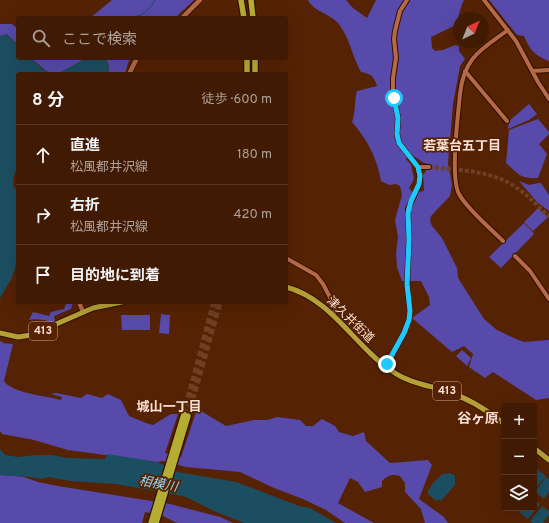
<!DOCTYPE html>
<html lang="ja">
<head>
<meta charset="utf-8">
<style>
	:root { --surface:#401a03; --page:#4b2712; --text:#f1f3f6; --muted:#aea19a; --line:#593825 }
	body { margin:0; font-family:Overpass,"Noto Sans JP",sans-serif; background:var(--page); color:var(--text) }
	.controls { position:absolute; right:12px; bottom:12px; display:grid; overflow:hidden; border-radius:4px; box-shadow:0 4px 16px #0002 }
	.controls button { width:36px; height:36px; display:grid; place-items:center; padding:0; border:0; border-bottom:1px solid var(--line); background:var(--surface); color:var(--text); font:20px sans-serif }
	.compass { position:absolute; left:453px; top:12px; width:36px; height:36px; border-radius:50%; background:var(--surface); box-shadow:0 4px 16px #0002; rotate:43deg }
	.stop { position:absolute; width:12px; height:12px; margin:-9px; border:3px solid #20c9fd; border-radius:50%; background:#fff }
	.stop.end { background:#20c9fd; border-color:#fff; box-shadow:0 1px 4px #0008 }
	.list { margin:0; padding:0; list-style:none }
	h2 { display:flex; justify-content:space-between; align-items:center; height:52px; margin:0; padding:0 16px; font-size:17px }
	h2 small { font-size:13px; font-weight:400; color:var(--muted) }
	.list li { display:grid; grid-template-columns:26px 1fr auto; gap:12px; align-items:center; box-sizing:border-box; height:60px; padding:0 16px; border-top:1px solid var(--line) }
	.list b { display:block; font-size:15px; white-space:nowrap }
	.list p { margin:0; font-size:13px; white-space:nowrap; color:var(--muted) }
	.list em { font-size:13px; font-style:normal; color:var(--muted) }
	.icon { flex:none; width:22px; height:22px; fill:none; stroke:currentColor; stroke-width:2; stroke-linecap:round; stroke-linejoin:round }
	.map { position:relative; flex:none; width:549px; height:523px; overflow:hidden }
	.search { position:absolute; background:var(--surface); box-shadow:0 4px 16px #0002; left:16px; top:16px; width:272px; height:44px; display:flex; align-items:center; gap:10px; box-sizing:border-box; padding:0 14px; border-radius:4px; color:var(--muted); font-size:15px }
	.panel { position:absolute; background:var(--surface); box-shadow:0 4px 16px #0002; left:16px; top:72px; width:272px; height:232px; border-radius:4px }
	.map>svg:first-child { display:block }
	.green { fill:#584aaa; fill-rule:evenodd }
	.water { fill:#1c4e61 }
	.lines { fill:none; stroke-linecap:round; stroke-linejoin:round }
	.stream { stroke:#1c4e61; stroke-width:1 }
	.tertiary-tunnel { stroke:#6f3f23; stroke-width:4; stroke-dasharray:4 2; stroke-linecap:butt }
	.motorway-tunnel { stroke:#6f3f23; stroke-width:5.5; stroke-dasharray:5.5 3; stroke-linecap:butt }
	.tertiary-casing { stroke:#320f00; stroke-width:6 }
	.secondary-casing { stroke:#320f00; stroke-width:6 }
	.trunk-casing { stroke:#320f00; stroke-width:7 }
	.motorway-casing { stroke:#320f00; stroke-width:8 }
	.tertiary { stroke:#b46a46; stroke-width:4 }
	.secondary { stroke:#b46a46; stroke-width:4.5 }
	.trunk { stroke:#b5a037; stroke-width:5 }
	.motorway { stroke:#b5ad33; stroke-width:5.5 }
	.route { stroke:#20c9fd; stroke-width:5 }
	.labels { text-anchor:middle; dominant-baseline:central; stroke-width:3.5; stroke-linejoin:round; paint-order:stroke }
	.shield { fill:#562204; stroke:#c9a896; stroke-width:1 }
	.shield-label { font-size:11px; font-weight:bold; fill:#fae1d5 }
	.street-label { font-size:12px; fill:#fae1d5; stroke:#562204 }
	.neighbourhood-label { font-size:13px; font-weight:bold; fill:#fae1d5; stroke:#562204 }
	.water-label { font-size:13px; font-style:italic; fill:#95d4ee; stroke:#562204 }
	.quarter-label { font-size:14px; font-weight:bold; fill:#fae1d5; stroke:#562204 }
</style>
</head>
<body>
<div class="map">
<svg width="549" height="523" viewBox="0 0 549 523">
	<rect width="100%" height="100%" fill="#562204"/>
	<path class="green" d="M 112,0 L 194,0 L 175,18 L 90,18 Z
		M 308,0 L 346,0 L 353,8 L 367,18 L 376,0 L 464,0 L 462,4 L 456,25 L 431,37 L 432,48 L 435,51 L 443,50 L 455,45 L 459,46 L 459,51 L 465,59 L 460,66 L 453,104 L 448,163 L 452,185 L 450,196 L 431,216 L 430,221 L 432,226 L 442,238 L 457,268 L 458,278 L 484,319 L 497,330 L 516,339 L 524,342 L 549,340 L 549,398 L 536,400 L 493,372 L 485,378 L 469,367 L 473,354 L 464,346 L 452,352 L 412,318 L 430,305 L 429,297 L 421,281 L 402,281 L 397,267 L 396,253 L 398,237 L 395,220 L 402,195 L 400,186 L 396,184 L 389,185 L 381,181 C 377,158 367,139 352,122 C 356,112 354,101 357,91 L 377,86 C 374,76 371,74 361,72 C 352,56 350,38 338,23 C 329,13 314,12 308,0 ZM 409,153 L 424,163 L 429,164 L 430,170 L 426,169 L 425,173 L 423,174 L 424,191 L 413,193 L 409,188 L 414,179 L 411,165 L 406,159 Z
		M 489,0 L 549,0 L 549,61 C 534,55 530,50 524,36 L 517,35 Z
		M 0,24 L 12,24 L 18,29 L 18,45 L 7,34 L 0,36 Z
		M 31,58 L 87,58 L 57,74 C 46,74 39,64 31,58 Z
		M 105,58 L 131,58 L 128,63 L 125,74 L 108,74 L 109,66 Z
		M 529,104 L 537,114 L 529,120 L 508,129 L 509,121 Z
		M 538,119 L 549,132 L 549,134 L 539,144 L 547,154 L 538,178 C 520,179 519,175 506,163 L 509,130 Z
		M 519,181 L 529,185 L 539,183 L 541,183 L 549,195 L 549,211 L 537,202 Z
		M 538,208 L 548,217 L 533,231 L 524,222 Z
		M 524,223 L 531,230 L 534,234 L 501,268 L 489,257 Z
		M 67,302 L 73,302 L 71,309 L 54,316 L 55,321 C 50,324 48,320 43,320 C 38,319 33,319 29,320 L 33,312 L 49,316 L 51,312 L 64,309 Z
		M 161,314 L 170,315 L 169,334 L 159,333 Z
		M 121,315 L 150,315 L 150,330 L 122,330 Z
		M 0,341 L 3,342 L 2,343 L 13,344 L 4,381 C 11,393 47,396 61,400 L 62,397 L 51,394 L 56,393 L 81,398 L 87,394 L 102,398 L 108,394 L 121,400 L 129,416 L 146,423 L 153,425 L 171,414 L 178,414 L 165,453 L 181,457 L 196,412 L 201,411 L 226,426 L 254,420 L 267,420 L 277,417 L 300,420 L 306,426 L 313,426 L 322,419 L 335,426 L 339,432 L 353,436 L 364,432 L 366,441 L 390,463 L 428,460 L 432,465 L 419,499 L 444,517 L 448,523 L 425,523 L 421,509 L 405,492 L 405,483 L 400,476 C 392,474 388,475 382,481 L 382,487 L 365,492 L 358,482 L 350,478 L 338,503 L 374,523 L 345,523 L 326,510 L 303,499 L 274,488 L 240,472 L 186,467 L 163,461 L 157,462 L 68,450 L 34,440 L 2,434 L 0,431 Z
		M 462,350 L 471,358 L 467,366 L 456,356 Z
		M 0,475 L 15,476 L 24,477 L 38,482 L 58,486 L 170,504 L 220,517 L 233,523 L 177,523 L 161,515 L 145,512 L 142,523 L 0,523 Z"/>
	<path class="water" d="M 7,34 L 18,45 L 18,58 L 31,58 L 41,68 L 53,74 L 18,74 L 18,163 L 14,176 L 13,186 L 18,192 L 18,247 L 15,268 L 12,278 L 0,298 L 0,36 Z
		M 87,58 L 105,58 L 109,66 L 108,74 L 57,74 Z
		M 0,449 L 5,455 L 18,457 L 35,455 L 51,455 L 68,458 L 105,459 L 107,454 L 157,462 L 178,472 L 236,482 L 299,506 L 310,508 L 336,523 L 244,523 L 214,511 L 186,497 L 151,490 L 115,484 L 70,481 L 49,477 L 41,479 L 30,477 L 0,475 Z
		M 537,469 L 546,476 L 534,491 L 534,473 Z
		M 451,473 L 455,476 L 455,485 L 441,501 L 438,499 L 436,501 L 427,493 L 433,483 L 442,474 Z
		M 546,477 L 549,479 L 549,492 L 544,499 L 535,492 Z
		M 534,499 L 540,504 L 528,519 L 519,512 L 522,508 L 534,508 Z
		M 542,506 L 549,511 L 549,515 L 543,523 L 533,523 L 530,521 Z"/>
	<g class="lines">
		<path class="stream" d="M 124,18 C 142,16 145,16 155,0"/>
		<path class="tertiary-tunnel" d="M 429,167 C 457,170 487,170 511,184 C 526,193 537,205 549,217"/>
		<path class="motorway-tunnel" d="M 184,414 L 214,302
			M 188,416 L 220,302"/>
		<g class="tertiary-casing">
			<path id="tertiary" d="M 484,0 L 516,41 L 538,82 L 549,99
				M 465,71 L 507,121
				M 532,71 L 549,70
				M 418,167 L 429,167
				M 503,241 C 491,229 467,209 459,194 C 450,177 458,116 460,94 C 464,57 481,50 508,30
				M 515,256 L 530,271 L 549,299
				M 286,258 L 316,275 L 323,284 L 335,307 L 335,311 L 332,315
				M 386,367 L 404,333 L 409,320 L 410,311 L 407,284 L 409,240 L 408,209 L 418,187 L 420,180 L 418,167 L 399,143 L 397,134 L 398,118 L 393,90 L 393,78 L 396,58 L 394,39 L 395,31 L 400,11 L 407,0"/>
		</g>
		<g class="secondary-casing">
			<path id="secondary" d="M 182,18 L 200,0
				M 129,74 L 137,58
				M 79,302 L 83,312"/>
		</g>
		<g class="trunk-casing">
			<path id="trunk" d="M 286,287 C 332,299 355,347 392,371 C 407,382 426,385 443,390 C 466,397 486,409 504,424
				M 0,333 L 18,337 L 31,335 L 93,308 L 122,302
				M 534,448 L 549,460"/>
		</g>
		<g class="motorway-casing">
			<path id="motorway" d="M 241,0 L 244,18
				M 251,0 L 253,18
				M 247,58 L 247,74
				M 255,58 L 255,74
				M 151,523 L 184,414
				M 156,523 L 188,416"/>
		</g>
		<use href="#tertiary" class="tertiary"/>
		<use href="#secondary" class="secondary"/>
		<use href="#trunk" class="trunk"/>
		<use href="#motorway" class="motorway"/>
	</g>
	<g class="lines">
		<path class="route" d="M 387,364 L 404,333 L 409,320 L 410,311 L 407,284 L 409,240 L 408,213 L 411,201 L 419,184 L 420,176 L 418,167 L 399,143 L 397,134 L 398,118 L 394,98"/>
	</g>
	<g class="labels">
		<g class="shield">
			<rect x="29" y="322" width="28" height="18" rx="3"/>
			<rect x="433" y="382" width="28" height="18" rx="3"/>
		</g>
		<g class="shield-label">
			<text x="43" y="331">413</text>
			<text x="447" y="391">413</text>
		</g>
		<g class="street-label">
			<text transform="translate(350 320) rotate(44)">津久井街道</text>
		</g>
		<g class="neighbourhood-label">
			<text x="462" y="147">若葉台五丁目</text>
			<text x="169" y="408">城山一丁目</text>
		</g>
		<g class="water-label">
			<text transform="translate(158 485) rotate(10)">相模川</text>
		</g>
		<g class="quarter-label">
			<text x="478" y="419">谷ヶ原</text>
		</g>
	</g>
</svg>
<div class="controls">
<button>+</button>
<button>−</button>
<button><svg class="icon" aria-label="layers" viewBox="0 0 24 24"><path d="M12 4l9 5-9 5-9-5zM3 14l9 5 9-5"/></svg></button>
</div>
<svg class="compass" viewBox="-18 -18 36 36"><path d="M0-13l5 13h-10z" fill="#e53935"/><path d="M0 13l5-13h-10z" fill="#aea19a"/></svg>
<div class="stop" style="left:394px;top:98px"></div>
<div class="stop end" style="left:387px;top:364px"></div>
<div class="search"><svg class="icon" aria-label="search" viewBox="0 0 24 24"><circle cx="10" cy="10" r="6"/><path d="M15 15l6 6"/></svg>ここで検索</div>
<section class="panel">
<h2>8 分<small>徒歩 · 600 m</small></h2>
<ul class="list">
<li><svg class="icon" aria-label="ahead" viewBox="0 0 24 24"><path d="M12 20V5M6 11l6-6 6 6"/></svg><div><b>直進</b><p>松風都井沢線</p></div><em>180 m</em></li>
<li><svg class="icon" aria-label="right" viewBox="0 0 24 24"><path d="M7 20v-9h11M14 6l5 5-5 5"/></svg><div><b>右折</b><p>松風都井沢線</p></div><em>420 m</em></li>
<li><svg class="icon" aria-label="arrive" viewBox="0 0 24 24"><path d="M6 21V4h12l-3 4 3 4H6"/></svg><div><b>目的地に到着</b></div></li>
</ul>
</section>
</div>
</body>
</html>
